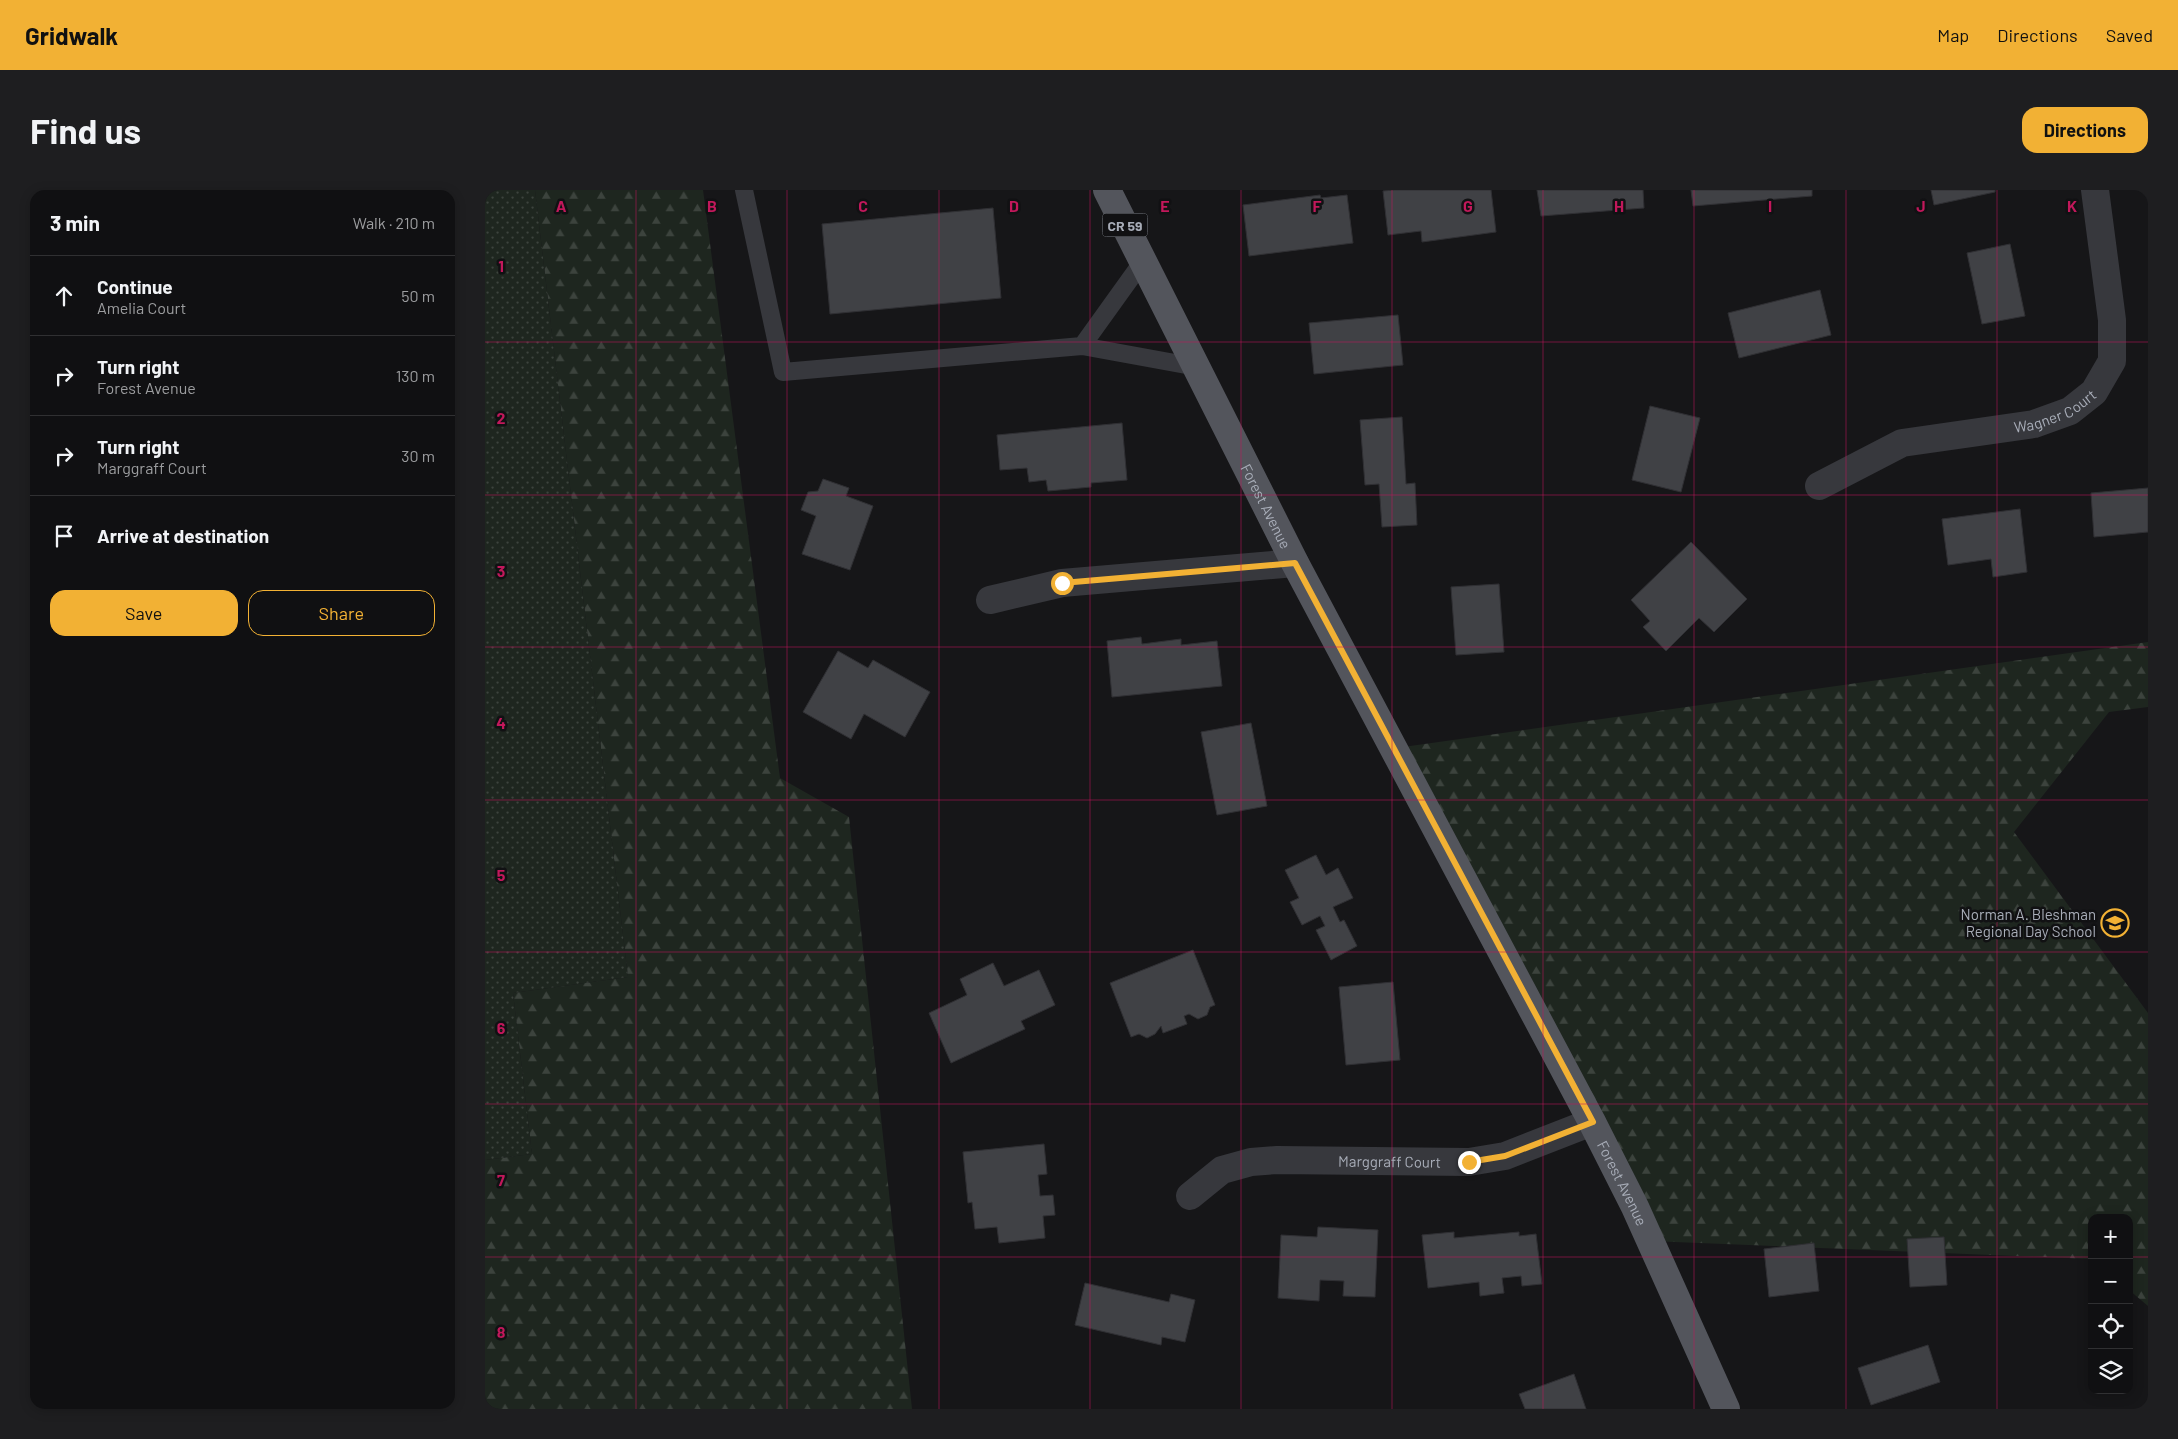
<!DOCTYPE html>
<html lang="en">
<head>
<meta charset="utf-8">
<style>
	:root { --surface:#101012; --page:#1e1e20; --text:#f1f3f6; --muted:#9c9d9f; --line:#303032; --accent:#f2b134 }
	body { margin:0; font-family:Barlow,sans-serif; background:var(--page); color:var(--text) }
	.controls { position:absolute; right:15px; bottom:15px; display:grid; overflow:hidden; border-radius:10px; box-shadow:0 2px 12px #0003 }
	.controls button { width:45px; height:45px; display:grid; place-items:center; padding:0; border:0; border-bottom:1px solid var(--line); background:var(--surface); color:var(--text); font:25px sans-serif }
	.stop { position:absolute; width:15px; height:15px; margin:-11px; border:4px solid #f2b134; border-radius:50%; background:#fff }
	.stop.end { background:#f2b134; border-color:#fff; box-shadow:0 1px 5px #0008 }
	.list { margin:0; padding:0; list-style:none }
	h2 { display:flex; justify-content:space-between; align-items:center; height:65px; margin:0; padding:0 20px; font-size:21px }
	h2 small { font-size:16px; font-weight:400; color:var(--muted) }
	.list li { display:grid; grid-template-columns:32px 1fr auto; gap:15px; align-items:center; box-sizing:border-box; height:80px; padding:0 20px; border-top:1px solid var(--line) }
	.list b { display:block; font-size:19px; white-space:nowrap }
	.list p { margin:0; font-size:16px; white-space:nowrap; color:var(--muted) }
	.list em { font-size:16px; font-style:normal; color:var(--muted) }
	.actions { display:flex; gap:10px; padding:15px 20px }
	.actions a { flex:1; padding:11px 0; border:1px solid var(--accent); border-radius:15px; text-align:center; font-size:18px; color:var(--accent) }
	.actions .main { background:var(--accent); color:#111 }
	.icon { flex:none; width:28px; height:28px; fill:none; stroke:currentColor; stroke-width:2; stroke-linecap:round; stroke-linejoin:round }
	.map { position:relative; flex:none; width:1663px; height:1219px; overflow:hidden; border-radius:15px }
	header { display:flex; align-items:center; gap:30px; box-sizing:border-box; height:70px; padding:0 25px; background:var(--accent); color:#111 }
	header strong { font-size:24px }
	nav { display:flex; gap:28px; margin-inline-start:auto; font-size:18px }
	.intro { display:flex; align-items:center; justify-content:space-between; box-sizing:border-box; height:120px; padding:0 30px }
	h1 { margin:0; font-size:35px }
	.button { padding:12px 22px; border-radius:15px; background:var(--accent); color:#111; font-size:18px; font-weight:700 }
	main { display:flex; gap:30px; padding:0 30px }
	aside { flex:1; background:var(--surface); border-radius:15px; box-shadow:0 2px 12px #0003 }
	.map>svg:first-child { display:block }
	.forest { fill:url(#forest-firs) }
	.park { fill:url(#park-dots) }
	.building { fill:#404145; stroke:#303034 }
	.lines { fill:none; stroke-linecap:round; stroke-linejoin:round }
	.lane { stroke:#37383d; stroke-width:18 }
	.street { stroke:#37383d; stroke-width:28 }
	.primary { stroke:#53555c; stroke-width:28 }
	.route { stroke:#f2b134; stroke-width:6 }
	.grid { fill:none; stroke:#c2185b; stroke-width:1; stroke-opacity:0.55 }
	.labels { text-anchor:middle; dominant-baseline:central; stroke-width:5; stroke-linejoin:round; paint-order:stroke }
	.shield { fill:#111113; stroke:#7b7e86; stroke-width:1 }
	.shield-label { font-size:14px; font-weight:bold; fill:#a8adb8 }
	.street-label { font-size:15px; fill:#a8adb8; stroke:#111113 }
	.poi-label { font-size:15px; fill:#a8adb8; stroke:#111113; text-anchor:end }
	.grid-label { font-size:16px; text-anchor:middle; font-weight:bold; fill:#c2185b; stroke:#111113; stroke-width:5; stroke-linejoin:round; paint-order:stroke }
</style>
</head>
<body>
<header>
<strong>Gridwalk</strong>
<nav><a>Map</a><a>Directions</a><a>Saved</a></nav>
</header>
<div class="intro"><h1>Find us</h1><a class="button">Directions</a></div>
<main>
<aside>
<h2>3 min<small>Walk · 210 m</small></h2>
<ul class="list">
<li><svg class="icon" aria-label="ahead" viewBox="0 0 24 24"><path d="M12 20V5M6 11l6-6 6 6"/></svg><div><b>Continue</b><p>Amelia Court</p></div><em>50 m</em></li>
<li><svg class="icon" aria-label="right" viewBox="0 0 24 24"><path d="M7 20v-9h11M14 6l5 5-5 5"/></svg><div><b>Turn right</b><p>Forest Avenue</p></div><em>130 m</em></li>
<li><svg class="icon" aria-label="right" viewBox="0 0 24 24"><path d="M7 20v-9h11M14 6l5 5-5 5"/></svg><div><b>Turn right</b><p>Marggraff Court</p></div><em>30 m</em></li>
<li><svg class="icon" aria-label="arrive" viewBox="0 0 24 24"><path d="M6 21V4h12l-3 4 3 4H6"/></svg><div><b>Arrive at destination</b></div></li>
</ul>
<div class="actions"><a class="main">Save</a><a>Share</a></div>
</aside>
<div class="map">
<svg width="1663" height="1219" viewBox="0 0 1663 1219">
	<defs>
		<pattern id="forest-firs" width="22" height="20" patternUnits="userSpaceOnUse" patternTransform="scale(1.25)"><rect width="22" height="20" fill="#1e261f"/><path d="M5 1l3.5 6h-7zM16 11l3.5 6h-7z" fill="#3c433d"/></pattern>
		<pattern id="park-dots" width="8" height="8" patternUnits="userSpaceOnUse" patternTransform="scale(1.25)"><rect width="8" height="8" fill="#1e261f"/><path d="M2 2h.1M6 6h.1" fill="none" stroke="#3c433d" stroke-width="1.8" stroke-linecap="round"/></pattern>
	</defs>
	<rect width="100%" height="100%" fill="#161618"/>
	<path class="forest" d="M 50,0 L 218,0 L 295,588 L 364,627 L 427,1219 L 0,1219 L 0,970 L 47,964 L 28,803 L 143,787 Z
		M 1663,452 L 1663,517 L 1624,522 L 1529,642 L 1663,823 L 1663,1116 L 1644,1100 L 1644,1028 L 1607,1028 L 1607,1069 L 1165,1051 L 911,558 Z"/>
	<path class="park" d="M 0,0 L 50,0 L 143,787 L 28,803 L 47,964 L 0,970 Z"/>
	<path class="building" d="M 909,0 L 1006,0 L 1011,42 L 937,52 L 936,41 L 903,45 L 898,1 Z
		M 1052,0 L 1158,0 L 1159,18 L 1056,26 Z
		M 1206,0 L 1327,0 L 1327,6 L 1208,16 Z
		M 1446,0 L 1510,0 L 1510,2 L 1449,15 Z
		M 835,5 L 836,8 L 862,5 L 868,53 L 764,66 L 758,15 Z
		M 508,18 L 516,108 L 345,124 L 337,34 Z
		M 1525,54 L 1540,126 L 1497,134 L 1482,63 Z
		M 1335,100 L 1346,145 L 1254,168 L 1243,123 Z
		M 913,125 L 918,175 L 829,184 L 824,133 Z
		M 1165,216 L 1215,228 L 1196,302 L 1147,290 Z
		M 917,227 L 921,294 L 930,293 L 932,335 L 897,337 L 894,294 L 880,295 L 875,230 Z
		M 637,233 L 642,290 L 606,293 L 606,297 L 563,301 L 561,290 L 544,292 L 542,278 L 515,280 L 512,245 Z
		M 338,289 L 364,298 L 361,306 L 388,316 L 365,380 L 317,364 L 331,326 L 316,320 L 323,302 L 333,301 Z
		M 1663,298 L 1663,342 L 1609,347 L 1606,303 Z
		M 1535,319 L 1542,382 L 1508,387 L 1506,369 L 1463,375 L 1457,329 Z
		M 1206,352 L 1262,409 L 1229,442 L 1214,428 L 1181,461 L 1158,437 L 1165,431 L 1146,410 Z
		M 1014,394 L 1019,462 L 971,465 L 966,397 Z
		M 656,447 L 657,454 L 696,449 L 696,455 L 732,451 L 737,496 L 627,507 L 622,451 Z
		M 353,461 L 383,478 L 388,470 L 445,502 L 420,547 L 379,524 L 366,549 L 318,522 Z
		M 766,533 L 782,616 L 732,625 L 716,542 Z
		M 831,665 L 841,685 L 853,678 L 868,708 L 848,717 L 855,732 L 859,730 L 872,756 L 846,770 L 831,740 L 840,736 L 835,726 L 817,735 L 805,712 L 814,708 L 800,680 Z
		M 708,760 L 730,815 L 725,817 L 722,825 L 713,829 L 704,824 L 699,826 L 702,834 L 678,843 L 676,836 L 670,844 L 662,848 L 654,844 L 646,847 L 625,793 Z
		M 508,773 L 519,796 L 554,780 L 570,815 L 536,831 L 540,839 L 466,873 L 444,823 L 482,805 L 475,789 Z
		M 908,792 L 915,870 L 861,875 L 854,797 Z
		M 559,954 L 562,984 L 553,985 L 555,1006 L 568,1005 L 570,1025 L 558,1026 L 560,1048 L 514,1053 L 512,1037 L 490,1039 L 487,1012 L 483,1013 L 478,962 Z
		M 833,1037 L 893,1040 L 890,1107 L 858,1106 L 859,1091 L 835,1090 L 834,1111 L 793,1108 L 796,1045 L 832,1047 Z
		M 969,1042 L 969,1048 L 1034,1042 L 1034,1046 L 1051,1044 L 1057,1094 L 1037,1096 L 1036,1086 L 1017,1088 L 1019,1103 L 995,1106 L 994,1092 L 943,1098 L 937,1045 Z
		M 1459,1047 L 1462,1095 L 1425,1097 L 1422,1049 Z
		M 1329,1053 L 1334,1101 L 1284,1107 L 1279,1059 Z
		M 600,1093 L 684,1112 L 686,1104 L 710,1110 L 700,1152 L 677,1147 L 676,1155 L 590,1135 Z
		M 1443,1155 L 1455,1192 L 1386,1215 L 1373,1178 Z
		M 1089,1184 L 1101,1219 L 1040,1219 L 1034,1204 Z"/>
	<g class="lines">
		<path class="lane" d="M 259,0 L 298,182 L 597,156 L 712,177
			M 597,156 L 658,71"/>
		<g class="street">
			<path id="s1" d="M 1334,296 L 1417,253 L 1549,234 L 1585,221 L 1609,202 L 1627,171 L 1627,130 L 1610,0"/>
			<path d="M 505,410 L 577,393 L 810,373"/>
			<path id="s2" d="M 705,1006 L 737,980 L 766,972 L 792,970 L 984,972 L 1020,966 L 1107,932"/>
		</g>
		<path class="primary" id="s3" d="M 622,0 L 810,373 L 1107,932 L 1150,1017 L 1241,1219"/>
	</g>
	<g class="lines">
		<path class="route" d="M 577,393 L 810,373 L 1108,932 L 1020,966 L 984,972"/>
	</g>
	<path class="grid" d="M 151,0 L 151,1219M 302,0 L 302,1219M 454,0 L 454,1219M 605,0 L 605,1219M 756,0 L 756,1219M 907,0 L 907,1219M 1058,0 L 1058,1219M 1209,0 L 1209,1219M 1361,0 L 1361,1219M 1512,0 L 1512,1219M 0,152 L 1663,152M 0,305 L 1663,305M 0,457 L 1663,457M 0,610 L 1663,610M 0,762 L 1663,762M 0,914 L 1663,914M 0,1067 L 1607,1067M 1644,1067 L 1663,1067"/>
	<defs>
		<g id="school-ring" transform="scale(1.4375)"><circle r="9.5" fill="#111113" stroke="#f2b134" stroke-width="1.5"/><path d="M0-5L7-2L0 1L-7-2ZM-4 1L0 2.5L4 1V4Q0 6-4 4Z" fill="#f2b134"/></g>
	</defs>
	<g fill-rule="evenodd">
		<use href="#school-ring" x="1630" y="733"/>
	</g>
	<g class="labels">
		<rect class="shield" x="617.5" y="23.5" width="45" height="23" rx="4"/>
		<g class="shield-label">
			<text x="640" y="35">CR 59</text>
		</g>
		<g class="street-label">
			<text stroke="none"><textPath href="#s1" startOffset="251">Wagner Court</textPath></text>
			<text stroke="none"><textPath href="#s3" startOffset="354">Forest Avenue</textPath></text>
			<text stroke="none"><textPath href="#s2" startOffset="210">Marggraff Court</textPath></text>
			<text stroke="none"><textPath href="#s3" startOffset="1119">Forest Avenue</textPath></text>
		</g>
		<g class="poi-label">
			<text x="1611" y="724">Norman A. Bleshman<tspan x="1611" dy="17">Regional Day School</tspan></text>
		</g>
	</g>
	<g class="grid-label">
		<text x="76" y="22">A</text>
		<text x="227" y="22">B</text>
		<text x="378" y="22">C</text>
		<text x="529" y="22">D</text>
		<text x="680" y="22">E</text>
		<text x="832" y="22">F</text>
		<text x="983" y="22">G</text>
		<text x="1134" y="22">H</text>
		<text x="1285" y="22">I</text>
		<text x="1436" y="22">J</text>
		<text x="1587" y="22">K</text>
		<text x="16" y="82">1</text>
		<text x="16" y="234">2</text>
		<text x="16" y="387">3</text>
		<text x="16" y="539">4</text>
		<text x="16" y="691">5</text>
		<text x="16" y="844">6</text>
		<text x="16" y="996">7</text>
		<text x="16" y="1148">8</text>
	</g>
</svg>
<div class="controls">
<button>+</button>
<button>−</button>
<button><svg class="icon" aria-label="locate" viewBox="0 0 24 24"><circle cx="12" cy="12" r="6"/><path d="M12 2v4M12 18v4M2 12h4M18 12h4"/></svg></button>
<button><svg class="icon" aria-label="layers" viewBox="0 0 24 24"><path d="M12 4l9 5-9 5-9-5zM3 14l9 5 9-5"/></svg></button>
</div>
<div class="stop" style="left:577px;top:393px"></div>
<div class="stop end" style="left:984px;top:972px"></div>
</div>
</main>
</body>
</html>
